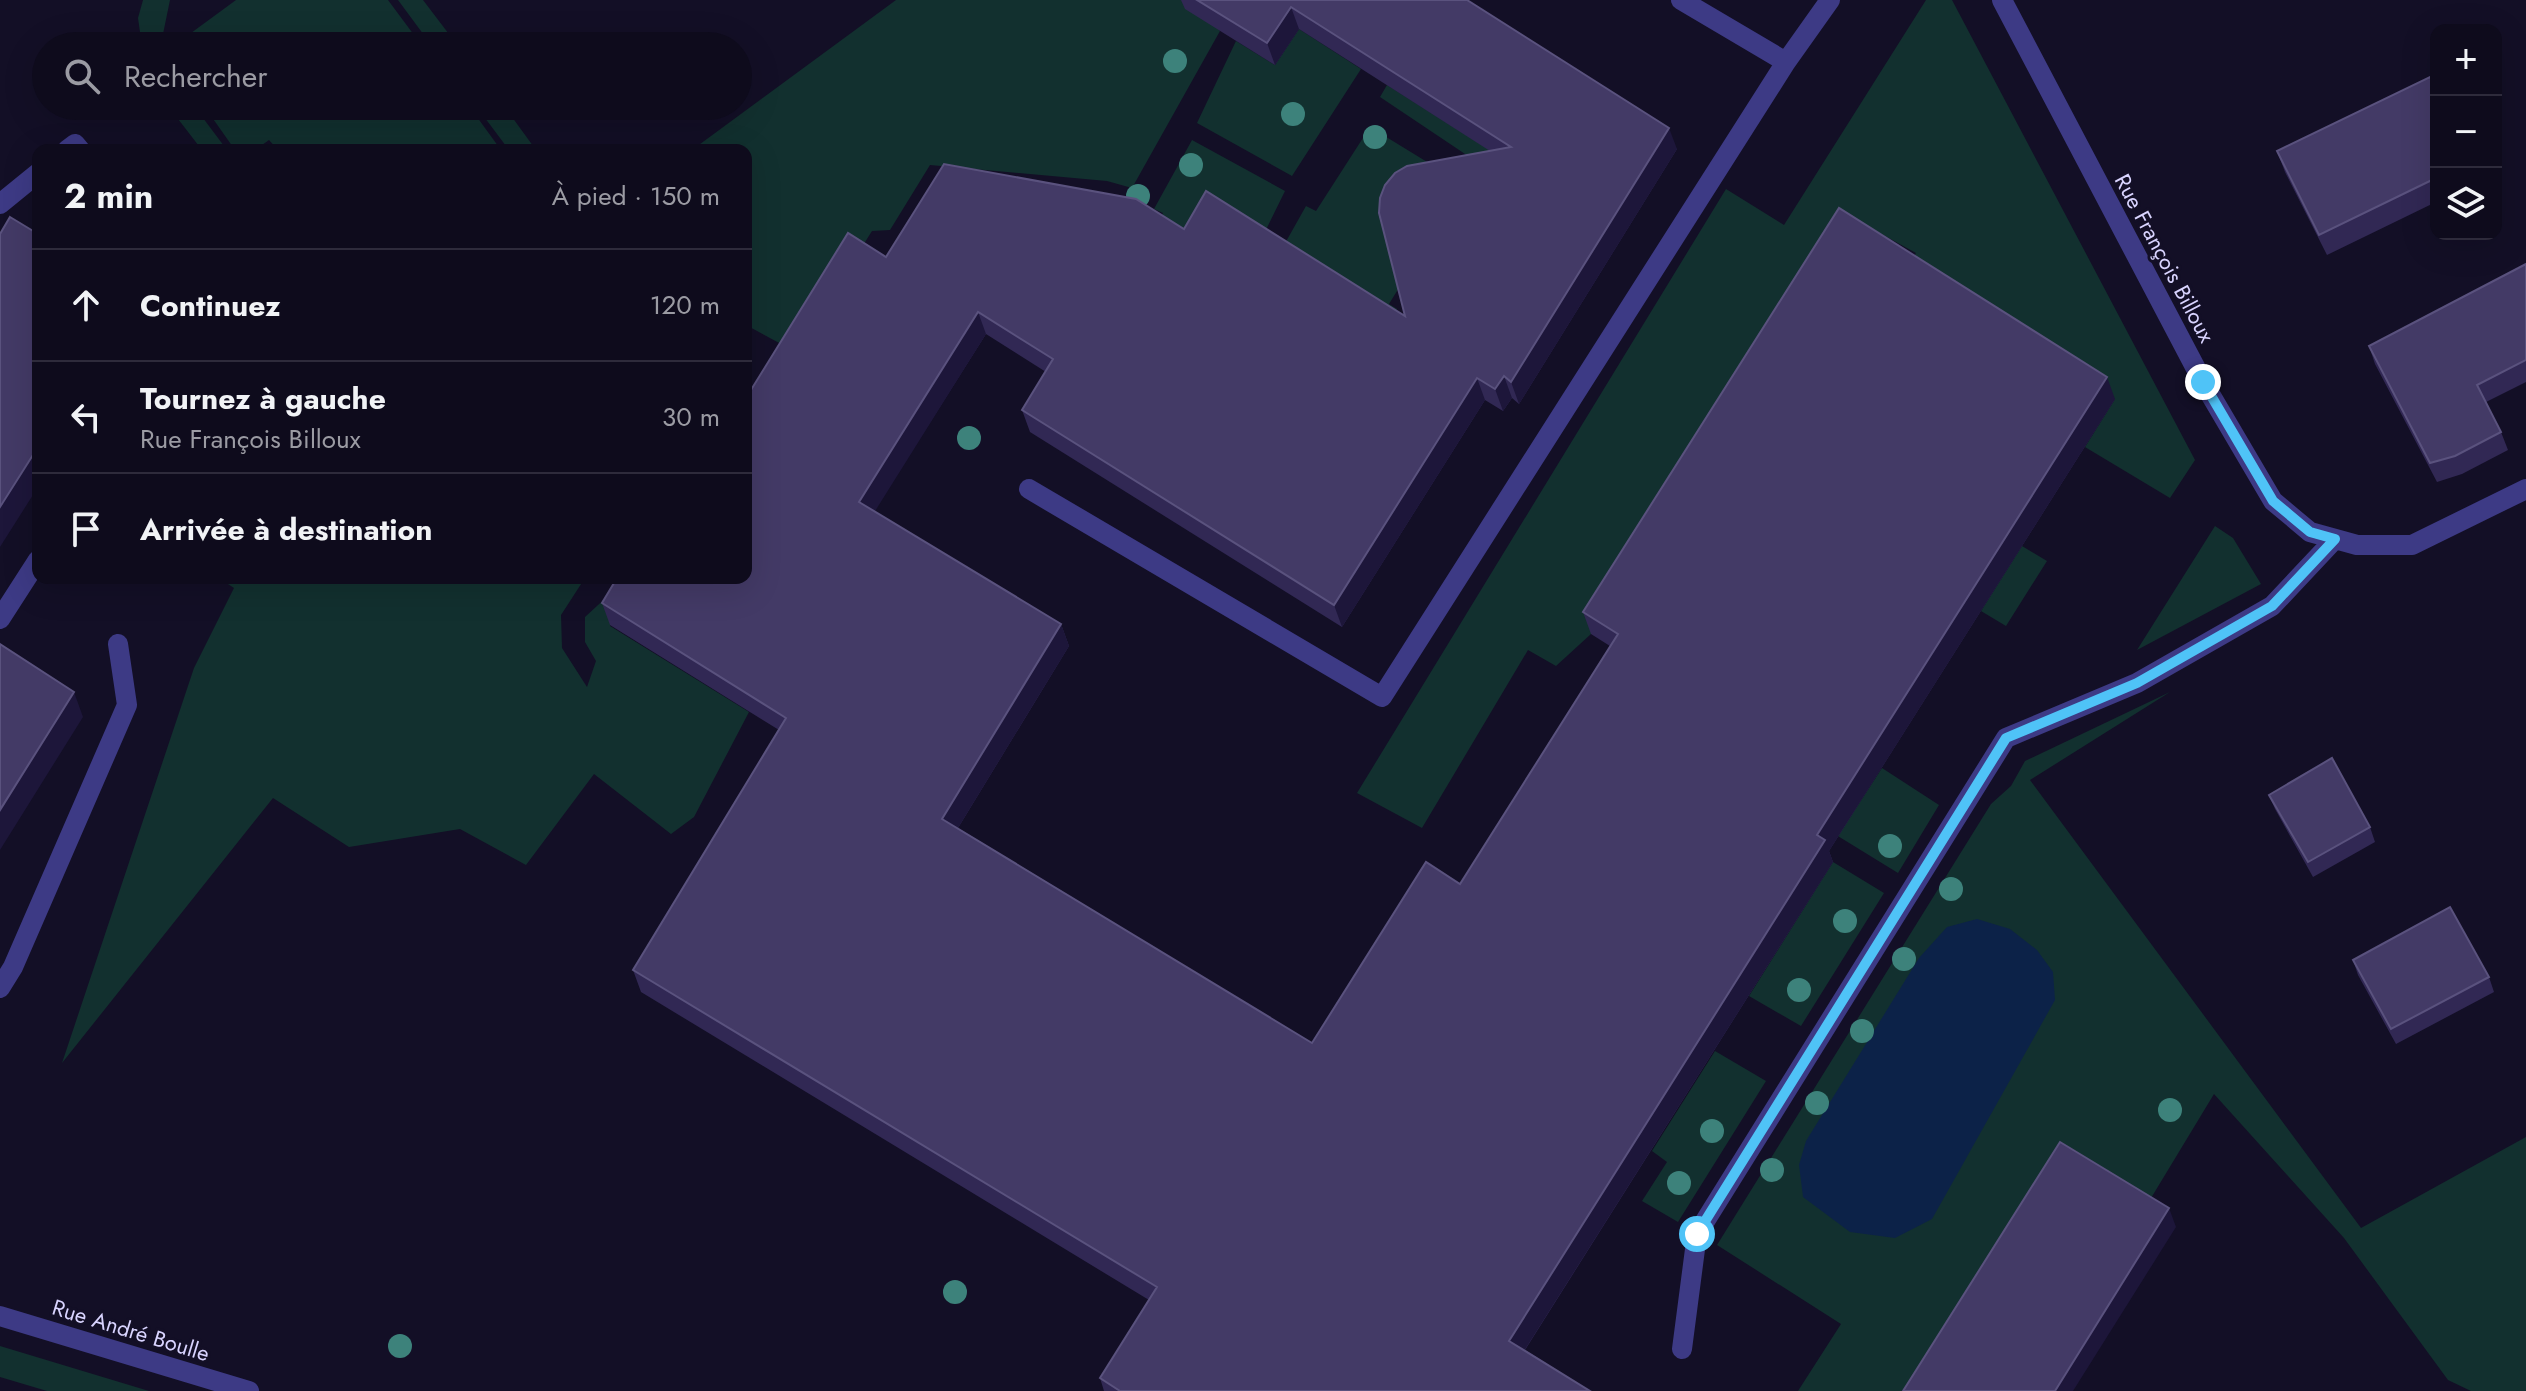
<!DOCTYPE html>
<html lang="fr">
<head>
<meta charset="utf-8">
<style>
	:root { --surface:#0e0b1c; --page:#1c1929; --text:#f1f3f6; --muted:#9b9ba3; --line:#2e2b3b }
	body { margin:0; font-family:Jost,sans-serif; background:var(--page); color:var(--text) }
	.controls { position:absolute; right:24px; top:24px; display:grid; overflow:hidden; border-radius:16px; box-shadow:0 8px 32px #0002 }
	.controls button { width:72px; height:72px; display:grid; place-items:center; padding:0; border:0; border-bottom:2px solid var(--line); background:var(--surface); color:var(--text); font:40px sans-serif }
	.stop { position:absolute; width:24px; height:24px; margin:-18px; border:6px solid #4fc3f7; border-radius:50%; background:#fff }
	.stop.end { background:#4fc3f7; border-color:#fff; box-shadow:0 2px 8px #0008 }
	.list { margin:0; padding:0; list-style:none }
	h2 { display:flex; justify-content:space-between; align-items:center; height:104px; margin:0; padding:0 32px; font-size:34px }
	h2 small { font-size:26px; font-weight:400; color:var(--muted) }
	.list li { display:grid; grid-template-columns:52px 1fr auto; gap:24px; align-items:center; box-sizing:border-box; height:112px; padding:0 32px; border-top:2px solid var(--line) }
	.list b { display:block; font-size:30px; white-space:nowrap }
	.list p { margin:0; font-size:26px; white-space:nowrap; color:var(--muted) }
	.list em { font-size:26px; font-style:normal; color:var(--muted) }
	.icon { flex:none; width:44px; height:44px; fill:none; stroke:currentColor; stroke-width:2; stroke-linecap:round; stroke-linejoin:round }
	.map { position:relative; flex:none; width:2526px; height:1391px; overflow:hidden }
	.search { position:absolute; background:var(--surface); box-shadow:0 8px 32px #0002; left:32px; top:32px; width:720px; height:88px; display:flex; align-items:center; gap:20px; box-sizing:border-box; padding:0 28px; border-radius:44px; color:var(--muted); font-size:30px }
	.panel { position:absolute; background:var(--surface); box-shadow:0 8px 32px #0002; left:32px; top:144px; width:720px; height:440px; border-radius:16px }
	.map>svg:first-child { display:block }
	.green { fill:#12302f }
	.water { fill:#0c2248 }
	.lines { fill:none; stroke-linecap:round; stroke-linejoin:round }
	.minor { stroke:#3d3a85; stroke-width:20 }
	.tree { fill:#3d827b }
	.wall { fill:#312854 }
	.shaded-wall { fill:#1d163a }
	.building { fill:#433a66; stroke:#5a527e; stroke-width:2 }
	.route { stroke:#4fc3f7; stroke-width:10 }
	.labels { text-anchor:middle; dominant-baseline:central; stroke-width:6; stroke-linejoin:round; paint-order:stroke }
	.street-label { font-size:22px; fill:#d9d4ff; stroke:#130f26 }
</style>
</head>
<body>
<div class="map">
<svg width="2526" height="1391" viewBox="0 0 2526 1391">
	<rect width="100%" height="100%" fill="#130f26"/>
	<path class="green" d="M 143,0 L 170,0 L 163,34 L 165,46 L 142,46 L 138,18 Z
		M 236,0 L 388,0 L 414,35 L 399,46 L 201,46 L 191,33 Z
		M 398,0 L 423,0 L 458,46 L 432,46 Z
		M 896,0 L 1191,0 L 1220,31 L 1132,188 L 1107,181 L 930,165 L 890,230 L 872,231 L 796,352 L 746,325 L 746,150 L 692,150 Z
		M 1926,0 L 1952,0 L 2195,460 L 2170,498 L 2085,447 L 2115,399 L 1906,268 L 1916,253 L 1854,219 L 1591,634 L 1556,666 L 1528,650 L 1422,828 L 1357,793 L 1726,189 L 1784,225 Z
		M 1299,29 L 1361,69 L 1292,176 L 1197,123 L 1236,41 L 1275,65 Z
		M 1387,85 L 1496,154 L 1477,162 L 1380,97 Z
		M 168,106 L 194,106 L 227,150 L 202,150 Z
		M 204,106 L 469,106 L 501,150 L 278,150 L 269,140 L 255,150 L 235,150 Z
		M 476,106 L 504,106 L 536,150 L 509,150 Z
		M 1370,127 L 1463,184 L 1389,304 L 1397,309 L 1389,323 L 1279,254 L 1306,206 L 1316,211 Z
		M 1192,140 L 1285,191 L 1260,242 L 1192,251 L 1156,228 L 1163,213 L 1154,209 Z
		M 2215,526 L 2233,538 L 2261,584 L 2137,650 Z
		M 2022,546 L 2047,561 L 2006,626 L 1981,611 Z
		M 219,578 L 585,578 L 561,615 L 562,648 L 587,687 L 596,661 L 585,642 L 585,617 L 623,582 L 610,626 L 749,712 L 694,817 L 671,834 L 594,774 L 526,865 L 460,829 L 349,847 L 273,798 L 62,1063 L 194,668 L 234,588 Z
		M 2170,692 L 2030,780 L 2361,1228 L 2526,1137 L 2526,1391 L 2471,1391 L 2448,1380 L 2344,1238 L 2214,1094 L 2145,1208 L 1922,1391 L 1798,1391 L 1841,1324 L 1717,1245 L 1991,804 L 2011,786 L 2025,761 Z
		M 1651,721 L 1845,825 L 1882,768 L 1939,805 L 1898,873 Z
		M 1833,862 L 1884,893 L 1801,1026 L 1749,996 Z
		M 1715,1051 L 1766,1081 L 1678,1222 L 1642,1201 L 1667,1162 L 1652,1151 Z
		M 0,1346 L 149,1391 L 47,1391 L 0,1377 Z"/>
	<path class="water" d="M 1977,919 L 2010,929 L 2037,950 L 2053,972 L 2055,1000 L 1932,1219 L 1895,1238 L 1850,1232 L 1803,1197 L 1799,1165 L 1806,1141 L 1919,958 L 1947,927 Z"/>
	<g class="lines">
		<path class="minor" d="M 1681,0 L 1786,62
			M 2002,0 L 2203,382 L 2273,501 L 2310,532 L 2357,545 L 2412,545 L 2526,489
			M 67,150 L 75,144 L 80,150
			M 0,204 L 38,173
			M 1029,489 L 1382,697 L 1786,62 L 1830,0
			M 0,619 L 38,560
			M 0,988 L 13,967 L 127,705 L 118,644
			M 0,1316 L 249,1391
			M 1682,1349 L 1697,1234 L 2006,738 L 2137,683 L 2272,606 L 2335,539"/>
	</g>
	<g class="tree">
		<circle cx="1175" cy="61" r="12"/>
		<circle cx="1293" cy="114" r="12"/>
		<circle cx="1375" cy="137" r="12"/>
		<circle cx="1191" cy="165" r="12"/>
		<circle cx="1138" cy="196" r="12"/>
		<circle cx="969" cy="438" r="12"/>
		<circle cx="1890" cy="846" r="12"/>
		<circle cx="1951" cy="889" r="12"/>
		<circle cx="1845" cy="921" r="12"/>
		<circle cx="1904" cy="959" r="12"/>
		<circle cx="1799" cy="990" r="12"/>
		<circle cx="1862" cy="1031" r="12"/>
		<circle cx="1817" cy="1103" r="12"/>
		<circle cx="2170" cy="1110" r="12"/>
		<circle cx="1712" cy="1131" r="12"/>
		<circle cx="1772" cy="1170" r="12"/>
		<circle cx="1679" cy="1183" r="12"/>
		<circle cx="955" cy="1292" r="12"/>
		<circle cx="400" cy="1346" r="12"/>
	</g>
	<path class="wall" d="M 1181,0 L 1467,0 L 1677,149 L 1519,404 L 1512,398 L 1503,411 L 1485,400 L 1342,627 L 1030,432 L 1022,410 L 1046,372 L 986,334 L 874,511 L 1061,624 L 1069,646 L 958,828 L 1312,1043 L 1460,884 L 1610,646 L 1591,634 L 1583,612 L 2115,399 L 1829,851 L 1833,862 L 1525,1350 L 1590,1391 L 1104,1391 L 1100,1378 L 1149,1300 L 641,992 L 633,970 L 779,730 L 610,625 L 602,603 L 886,257 L 1184,229 L 1405,316 L 1490,151 L 1299,29 L 1275,65 L 1185,9 Z
		M 2436,89 L 2436,202 L 2327,255 L 2285,172 L 2277,151 Z
		M 2526,264 L 2526,382 L 2486,402 L 2501,432 L 2508,450 L 2462,474 L 2437,482 L 2375,364 L 2369,346 Z
		M 2269,795 L 2370,827 L 2375,842 L 2313,877 L 2275,809 Z
		M 2353,960 L 2489,977 L 2494,992 L 2396,1044 L 2358,975 Z"/>
	<path class="shaded-wall" d="M 1291,7 L 1299,29 L 1275,65 L 1267,43 Z
		M 1669,128 L 1677,149 L 1519,404 L 1511,382 Z
		M 978,312 L 986,334 L 867,524 L 859,502 Z
		M 1504,376 L 1512,398 L 1503,411 L 1495,389 Z
		M 2107,377 L 2115,399 L 1829,851 L 1833,862 L 1517,1362 L 1509,1341 L 1817,835 Z
		M 1477,378 L 1485,400 L 1342,627 L 1334,605 Z
		M 38,447 L 38,487 L 0,547 L 0,507 Z
		M 1061,624 L 1069,646 L 950,841 L 942,819 Z
		M 74,692 L 83,717 L 0,850 L 0,810 Z
		M 2169,1208 L 2176,1227 L 2073,1391 L 2055,1391 Z"/>
	<path class="building" d="M 1197,0 L 1467,0 L 1669,128 L 1511,382 L 1504,376 L 1495,389 L 1477,378 L 1334,605 L 1022,410 L 1053,359 L 978,312 L 859,502 L 1061,624 L 942,819 L 1312,1043 L 1426,862 L 1460,884 L 1618,634 L 1583,612 L 1839,208 L 2107,377 L 1817,835 L 1825,840 L 1509,1341 L 1590,1391 L 1120,1391 L 1100,1378 L 1157,1287 L 633,970 L 786,718 L 602,603 L 617,578 L 746,578 L 746,398 L 848,233 L 886,257 L 944,164 L 1136,199 L 1184,229 L 1206,191 L 1405,316 L 1379,213 L 1380,198 L 1385,185 L 1395,173 L 1407,166 L 1511,147 L 1291,7 L 1267,43 Z
		M 2430,77 L 2436,89 L 2436,178 L 2319,235 L 2277,151 Z
		M 10,217 L 38,234 L 38,447 L 0,507 L 0,234 Z
		M 2526,264 L 2526,360 L 2477,385 L 2501,432 L 2455,456 L 2430,463 L 2369,346 Z
		M 0,644 L 74,692 L 0,810 Z
		M 2332,758 L 2370,827 L 2308,862 L 2269,795 Z
		M 2450,907 L 2489,977 L 2391,1029 L 2353,960 Z
		M 2060,1142 L 2169,1208 L 2055,1391 L 1903,1391 Z"/>
	<g class="lines">
		<path class="route" d="M 1697,1234 L 2006,738 L 2137,683 L 2272,606 L 2335,539 L 2310,532 L 2273,501 L 2203,382"/>
	</g>
	<g class="labels">
		<g class="street-label">
			<text transform="translate(2165 258) rotate(62)">Rue François Billoux</text>
			<text transform="translate(131 1330) rotate(17)">Rue André Boulle</text>
		</g>
	</g>
</svg>
<div class="controls">
<button>+</button>
<button>−</button>
<button><svg class="icon" aria-label="layers" viewBox="0 0 24 24"><path d="M12 4l9 5-9 5-9-5zM3 14l9 5 9-5"/></svg></button>
</div>
<div class="stop" style="left:1697px;top:1234px"></div>
<div class="stop end" style="left:2203px;top:382px"></div>
<div class="search"><svg class="icon" aria-label="search" viewBox="0 0 24 24"><circle cx="10" cy="10" r="6"/><path d="M15 15l6 6"/></svg>Rechercher</div>
<section class="panel">
<h2>2 min<small>À pied · 150 m</small></h2>
<ul class="list">
<li><svg class="icon" aria-label="ahead" viewBox="0 0 24 24"><path d="M12 20V5M6 11l6-6 6 6"/></svg><div><b>Continuez</b></div><em>120 m</em></li>
<li><svg class="icon" aria-label="left" viewBox="0 0 24 24"><path d="M17 20v-9H6M10 6l-5 5 5 5"/></svg><div><b>Tournez à gauche</b><p>Rue François Billoux</p></div><em>30 m</em></li>
<li><svg class="icon" aria-label="arrive" viewBox="0 0 24 24"><path d="M6 21V4h12l-3 4 3 4H6"/></svg><div><b>Arrivée à destination</b></div></li>
</ul>
</section>
</div>
</body>
</html>
